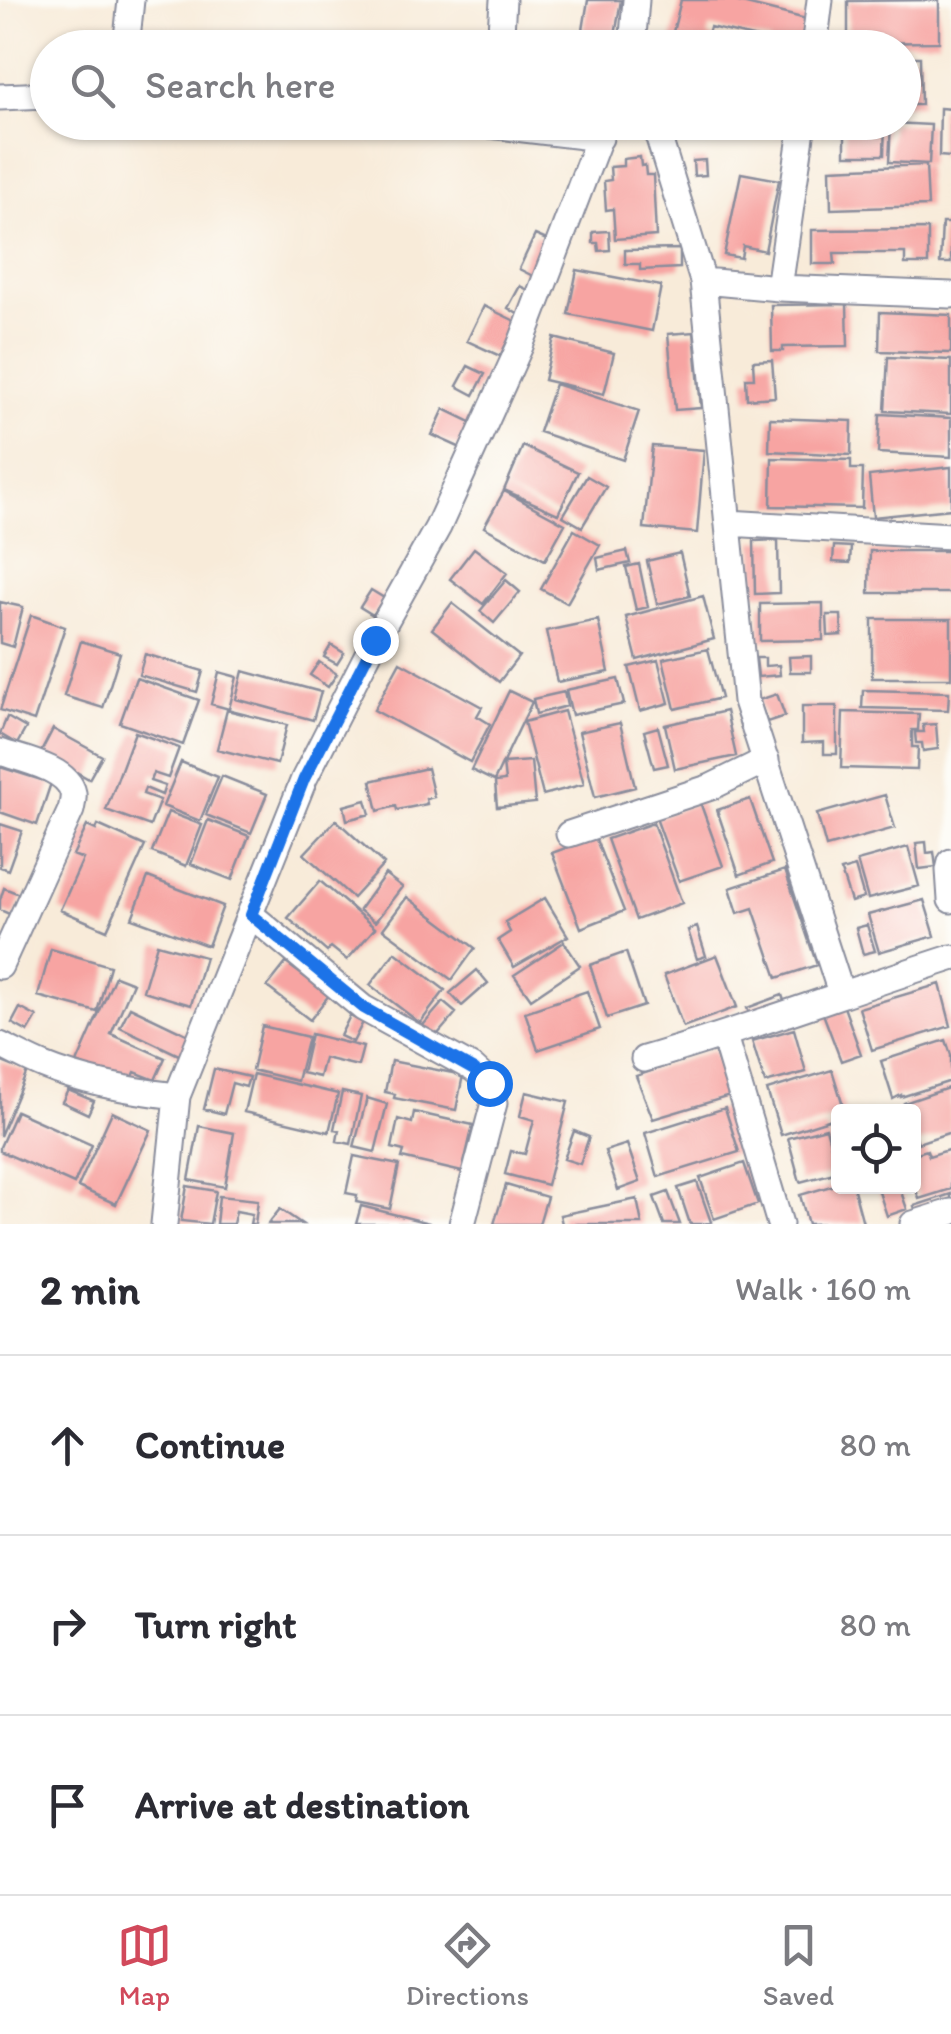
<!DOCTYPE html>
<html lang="en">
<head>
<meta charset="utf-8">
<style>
	:root { --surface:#fff; --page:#f2f2f3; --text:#2b2b33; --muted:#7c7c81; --line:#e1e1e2; --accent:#d1495b }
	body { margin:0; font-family:Itim,sans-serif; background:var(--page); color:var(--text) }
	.controls { position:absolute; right:30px; bottom:30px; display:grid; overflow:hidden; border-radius:10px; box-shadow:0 2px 8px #0004 }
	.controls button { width:90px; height:90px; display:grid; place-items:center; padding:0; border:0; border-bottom:2px solid var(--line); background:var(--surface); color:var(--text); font:50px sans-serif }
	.stop { position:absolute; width:30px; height:30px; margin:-22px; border:8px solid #1a73e8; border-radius:50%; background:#fff }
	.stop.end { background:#1a73e8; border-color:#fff; box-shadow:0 2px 10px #0008 }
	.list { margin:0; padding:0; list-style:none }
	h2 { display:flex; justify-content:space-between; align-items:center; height:130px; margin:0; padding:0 40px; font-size:42px }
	h2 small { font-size:32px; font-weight:400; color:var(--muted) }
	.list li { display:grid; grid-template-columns:65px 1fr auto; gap:30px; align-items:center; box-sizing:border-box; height:180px; padding:0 40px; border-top:2px solid var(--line) }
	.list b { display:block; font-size:38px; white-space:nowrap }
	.list em { font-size:32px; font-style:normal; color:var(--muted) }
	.icon { flex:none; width:55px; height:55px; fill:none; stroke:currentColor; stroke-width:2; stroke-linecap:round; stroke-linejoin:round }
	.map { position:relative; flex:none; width:951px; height:1224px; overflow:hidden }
	.search { position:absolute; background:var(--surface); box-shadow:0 2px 8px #0004; left:30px; right:30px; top:30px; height:110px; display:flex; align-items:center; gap:25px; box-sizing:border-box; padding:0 35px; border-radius:55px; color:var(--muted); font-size:38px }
	.sheet { height:670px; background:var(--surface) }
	nav { display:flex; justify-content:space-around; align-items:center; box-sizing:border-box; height:140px; border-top:2px solid var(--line); background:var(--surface); font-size:28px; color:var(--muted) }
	nav a { display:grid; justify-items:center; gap:5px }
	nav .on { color:var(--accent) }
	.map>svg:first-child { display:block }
	.building { fill:#f7a4a2 }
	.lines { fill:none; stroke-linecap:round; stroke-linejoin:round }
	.street-casing { stroke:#8a8d9c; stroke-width:29 }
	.street { stroke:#fff; stroke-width:25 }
	.route { stroke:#1a73e8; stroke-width:12 }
</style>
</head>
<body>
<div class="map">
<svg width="951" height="1224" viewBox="0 0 951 1224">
	<rect width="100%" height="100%" fill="#fdfcf7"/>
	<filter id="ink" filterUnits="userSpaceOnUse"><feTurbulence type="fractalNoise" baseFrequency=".01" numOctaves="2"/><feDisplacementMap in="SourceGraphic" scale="20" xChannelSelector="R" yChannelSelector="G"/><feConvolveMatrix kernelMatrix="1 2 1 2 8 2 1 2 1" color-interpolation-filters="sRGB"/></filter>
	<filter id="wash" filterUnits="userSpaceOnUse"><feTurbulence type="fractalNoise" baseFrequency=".0048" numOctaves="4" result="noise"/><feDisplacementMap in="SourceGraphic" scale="40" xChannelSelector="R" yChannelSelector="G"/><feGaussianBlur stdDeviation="2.25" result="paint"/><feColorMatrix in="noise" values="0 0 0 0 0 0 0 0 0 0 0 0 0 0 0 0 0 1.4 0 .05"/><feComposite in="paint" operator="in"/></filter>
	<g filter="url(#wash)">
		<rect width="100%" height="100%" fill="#f8ebd9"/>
		<g id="blocks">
			<path class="building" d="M 588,0 L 621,0 L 613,48 L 580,48 Z
				M 681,0 L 730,0 L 806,19 L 799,48 L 769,48 L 770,41 L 710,27 L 707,37 L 748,48 L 669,48 Z
				M 939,0 L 939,42 L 848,43 L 848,1 Z
				M 904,57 L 920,57 L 921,105 L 904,105 Z
				M 940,108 L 951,109 L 951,157 L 939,156 Z
				M 715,122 L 758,122 L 755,134 Z
				M 845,122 L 885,122 L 884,155 L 845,155 Z
				M 891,123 L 931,125 L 929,164 L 889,162 Z
				M 640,157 L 641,166 L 645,165 L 646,175 L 653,175 L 656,236 L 615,239 L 613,209 L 606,210 L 604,181 L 611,180 L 610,167 L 623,166 L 623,159 Z
				M 705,160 L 706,175 L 694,176 L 693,161 Z
				M 926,165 L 928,206 L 831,209 L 830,169 Z
				M 741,173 L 779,180 L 765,251 L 743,246 L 741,258 L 724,255 Z
				M 942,223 L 951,223 L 951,263 L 940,263 Z
				M 928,229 L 928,264 L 905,264 L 905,253 L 834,253 L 835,264 L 812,264 L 812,230 Z
				M 609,231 L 610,250 L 599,251 L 598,243 L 593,243 L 593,232 Z
				M 535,235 L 549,241 L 533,276 L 519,269 Z
				M 680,249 L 680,268 L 640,270 L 640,264 L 625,264 L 625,250 Z
				M 577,270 L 661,286 L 652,331 L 568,314 Z
				M 520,286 L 532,292 L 519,315 L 508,308 Z
				M 847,304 L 848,346 L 783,347 L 783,351 L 772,351 L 771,305 Z
				M 484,306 L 517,322 L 500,356 L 467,341 Z
				M 880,312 L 951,315 L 951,353 L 879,351 Z
				M 694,332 L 701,408 L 675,410 L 668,334 Z
				M 554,338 L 614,353 L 604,394 L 544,380 Z
				M 888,357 L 951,360 L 951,414 L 885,411 Z
				M 772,360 L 775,397 L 747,399 L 746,378 L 754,378 L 753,361 Z
				M 468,366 L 485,374 L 474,395 L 457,386 Z
				M 555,384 L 639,411 L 623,460 L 539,432 Z
				M 444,409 L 473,423 L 461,448 L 432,435 Z
				M 880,414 L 951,418 L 951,457 L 878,453 Z
				M 770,418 L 852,421 L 851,455 L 769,451 Z
				M 523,446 L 578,472 L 558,514 L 504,490 Z
				M 652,446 L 704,450 L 697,533 L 644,528 Z
				M 772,458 L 851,460 L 851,469 L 863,469 L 862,508 L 771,506 Z
				M 951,467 L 951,509 L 873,517 L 869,476 Z
				M 587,476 L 606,487 L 582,527 L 563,516 Z
				M 504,491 L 565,524 L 545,560 L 484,527 Z
				M 574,530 L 600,545 L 567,603 L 541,589 Z
				M 778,540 L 779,593 L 755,594 L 754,541 Z
				M 834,546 L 851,547 L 850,563 L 833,562 Z
				M 474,548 L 507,573 L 483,604 L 450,579 Z
				M 627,551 L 630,563 L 599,570 L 597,558 Z
				M 870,551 L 951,551 L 951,593 L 869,593 Z
				M 680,553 L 690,596 L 657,604 L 647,561 Z
				M 639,564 L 648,607 L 636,610 L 626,567 Z
				M 506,580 L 520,592 L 494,623 L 480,611 Z
				M 371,590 L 384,598 L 373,615 L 360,607 Z
				M 703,596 L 714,639 L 637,660 L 626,617 Z
				M 0,602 L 23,607 L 13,647 L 0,643 Z
				M 452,603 L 519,656 L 499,682 L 432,629 Z
				M 823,603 L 823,640 L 760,641 L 760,604 Z
				M 31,615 L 65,627 L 34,721 L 0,710 Z
				M 827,615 L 841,615 L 842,635 L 828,636 Z
				M 872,619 L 951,619 L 951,678 L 872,678 Z
				M 598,620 L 609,672 L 557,682 L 546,631 Z
				M 81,641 L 120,653 L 103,708 L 64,696 Z
				M 331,645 L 344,653 L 337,664 L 324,657 Z
				M 708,649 L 721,698 L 675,709 L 663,659 Z
				M 145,654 L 203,671 L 197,692 L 139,675 Z
				M 811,656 L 811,672 L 790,672 L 789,657 Z
				M 756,658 L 765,658 L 765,666 L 779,665 L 780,675 L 758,677 Z
				M 658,660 L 669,703 L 640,711 L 629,667 Z
				M 319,662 L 337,674 L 328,687 L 310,675 Z
				M 400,662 L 482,707 L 477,716 L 490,724 L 470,762 L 374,710 Z
				M 243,671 L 321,692 L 313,720 L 236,699 Z
				M 219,672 L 237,677 L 229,709 L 211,704 Z
				M 136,678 L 199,700 L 183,745 L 120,723 Z
				M 618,679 L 624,704 L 572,715 L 566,690 Z
				M 863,690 L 949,692 L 948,710 L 862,708 Z
				M 509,691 L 532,702 L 494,781 L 471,770 Z
				M 564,692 L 567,706 L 536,714 L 533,699 Z
				M 777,694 L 785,716 L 767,722 L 759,700 Z
				M 802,706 L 837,706 L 837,754 L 824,754 L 824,742 L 802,743 Z
				M 227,710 L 287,725 L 277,764 L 217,749 Z
				M 564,711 L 584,784 L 543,795 L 524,722 Z
				M 726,711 L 736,756 L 675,769 L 665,725 Z
				M 843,712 L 919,714 L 918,730 L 912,730 L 912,747 L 918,747 L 917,770 L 841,768 Z
				M 7,717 L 26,728 L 17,744 L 0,734 Z
				M 620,723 L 635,787 L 595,797 L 579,732 Z
				M 936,724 L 938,749 L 923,751 L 922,743 L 916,743 L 915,732 L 924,732 L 923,725 Z
				M 658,727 L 668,765 L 654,768 L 644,731 Z
				M 53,729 L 102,756 L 89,779 L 41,752 Z
				M 135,732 L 179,748 L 168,778 L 153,773 L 150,781 L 165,786 L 162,795 L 145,788 L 143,794 L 160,800 L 150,826 L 106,810 Z
				M 531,761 L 535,803 L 497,807 L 495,782 L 505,781 L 503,763 Z
				M 181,762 L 218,777 L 200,821 L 163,806 Z
				M 0,767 L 51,783 L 37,825 L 0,812 Z
				M 427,768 L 434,797 L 426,799 L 427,804 L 397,810 L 396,806 L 378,811 L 371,781 Z
				M 222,776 L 267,794 L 251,833 L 206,815 Z
				M 885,795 L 895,828 L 826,847 L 817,814 Z
				M 750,799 L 772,863 L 739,875 L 717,810 Z
				M 366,800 L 370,814 L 347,820 L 344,806 Z
				M 700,802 L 723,866 L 679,881 L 656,818 Z
				M 168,812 L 202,825 L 186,866 L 152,852 Z
				M 208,820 L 249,836 L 232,880 L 191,864 Z
				M 336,820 L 384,864 L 353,898 L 304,854 Z
				M 653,823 L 682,903 L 636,920 L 607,839 Z
				M 0,824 L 22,831 L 8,870 L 0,867 Z
				M 98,825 L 145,846 L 107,930 L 60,910 L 83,859 L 73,855 L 87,826 L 96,830 Z
				M 595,837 L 624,911 L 581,928 L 552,853 Z
				M 926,842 L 927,853 L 934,852 L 936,867 L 919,869 L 916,843 Z
				M 908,847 L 919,886 L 868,899 L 857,861 Z
				M 855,867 L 864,898 L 851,902 L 841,871 Z
				M 785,870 L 817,965 L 777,978 L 753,908 L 738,913 L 730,888 Z
				M 385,874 L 402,887 L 375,922 L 359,910 Z
				M 148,877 L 223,906 L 208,946 L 132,918 Z
				M 320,881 L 375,928 L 347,960 L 331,947 L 327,952 L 288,918 Z
				M 4,888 L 22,895 L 14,916 L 0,910 L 0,900 Z
				M 407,897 L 475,948 L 452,980 L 383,929 Z
				M 545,898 L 568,936 L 514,967 L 498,940 L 510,932 L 505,922 Z
				M 924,900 L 935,936 L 879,952 L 868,915 Z
				M 867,925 L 875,951 L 863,954 L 856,928 Z
				M 697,927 L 706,956 L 697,959 L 688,930 Z
				M 564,942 L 580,966 L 531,999 L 514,975 Z
				M 157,944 L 205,957 L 191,1005 L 143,991 Z
				M 51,949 L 110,966 L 97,1012 L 38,996 Z
				M 395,952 L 445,990 L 420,1023 L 370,985 Z
				M 626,952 L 644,1006 L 607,1018 L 590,965 Z
				M 717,955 L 737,1007 L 683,1027 L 664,975 Z
				M 286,963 L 329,995 L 310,1020 L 267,987 Z
				M 477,970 L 488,983 L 462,1006 L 450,993 Z
				M 115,976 L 133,983 L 111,1034 L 165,1058 L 155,1080 L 135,1072 L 129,1085 L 77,1063 Z
				M 940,984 L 951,1026 L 872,1050 L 859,1008 Z
				M 587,991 L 600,1029 L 538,1050 L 525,1012 Z
				M 782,995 L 787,1009 L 752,1022 L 747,1008 Z
				M 443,1002 L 456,1013 L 431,1042 L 418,1031 Z
				M 843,1004 L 861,1054 L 841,1061 L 822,1011 Z
				M 130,1007 L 193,1037 L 183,1057 L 120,1027 Z
				M 20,1008 L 37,1017 L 28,1032 L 12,1023 Z
				M 350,1016 L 363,1022 L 353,1042 L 340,1036 Z
				M 262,1026 L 308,1037 L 297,1081 L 252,1070 Z
				M 794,1029 L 806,1072 L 765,1083 L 752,1041 Z
				M 311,1034 L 363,1047 L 358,1066 L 324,1058 L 319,1077 L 302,1073 Z
				M 946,1040 L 951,1055 L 951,1081 L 901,1097 L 901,1095 L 893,1099 L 881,1061 Z
				M 714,1050 L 730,1096 L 653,1119 L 636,1076 Z
				M 0,1061 L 27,1072 L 0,1136 Z
				M 391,1061 L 463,1075 L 456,1110 L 394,1098 L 395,1094 L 385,1092 Z
				M 214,1069 L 249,1077 L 246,1087 L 232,1083 L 224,1114 L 204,1109 Z
				M 832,1070 L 845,1112 L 838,1112 L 838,1117 L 781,1135 L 767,1090 Z
				M 253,1074 L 338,1094 L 329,1132 L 244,1112 Z
				M 951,1087 L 951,1132 L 918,1143 L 914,1130 L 914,1112 L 907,1112 L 904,1103 Z
				M 68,1090 L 94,1101 L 88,1114 L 62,1102 Z
				M 342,1092 L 361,1096 L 351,1144 L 337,1141 L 339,1130 L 334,1129 Z
				M 526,1092 L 568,1102 L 547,1185 L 505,1174 L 511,1151 L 525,1154 L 534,1120 L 520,1116 Z
				M 367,1098 L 387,1104 L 375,1152 L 354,1147 Z
				M 725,1108 L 739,1152 L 658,1177 L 645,1133 Z
				M 16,1111 L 92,1145 L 74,1184 L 0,1151 L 0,1147 Z
				M 112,1112 L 151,1130 L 116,1204 L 78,1187 Z
				M 414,1112 L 473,1125 L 462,1172 L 402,1158 L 404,1151 L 392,1148 L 398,1119 L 412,1123 Z
				M 199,1126 L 234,1133 L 225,1187 L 189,1180 Z
				M 826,1128 L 838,1172 L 800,1182 L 788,1138 Z
				M 574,1131 L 589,1137 L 580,1164 L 564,1159 Z
				M 627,1144 L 640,1182 L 618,1190 L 605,1151 Z
				M 951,1149 L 951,1189 L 919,1199 L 914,1183 L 914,1154 L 927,1150 L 929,1156 Z
				M 354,1156 L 399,1165 L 390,1209 L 356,1202 L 357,1195 L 346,1193 Z
				M 744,1163 L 758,1204 L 714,1219 L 700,1178 Z
				M 697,1182 L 711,1222 L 704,1224 L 690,1224 L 678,1188 Z
				M 838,1184 L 838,1186 L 853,1186 L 863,1223 L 808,1224 L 800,1195 Z
				M 506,1185 L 547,1197 L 539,1224 L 494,1224 Z
				M 187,1186 L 216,1191 L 210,1224 L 181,1221 Z
				M 877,1186 L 899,1186 L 907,1209 L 887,1216 Z
				M 668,1192 L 680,1224 L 664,1224 L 654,1197 Z
				M 951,1194 L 951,1207 L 918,1218 L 914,1206 Z
				M 219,1196 L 258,1200 L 255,1224 L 250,1224 L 252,1214 L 236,1211 L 233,1224 L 216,1224 Z
				M 637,1199 L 642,1224 L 562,1224 L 560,1215 Z
				M 361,1206 L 429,1223 L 429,1224 L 356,1224 Z
				M 280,1209 L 302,1224 L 268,1224 Z"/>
		</g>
	</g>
	<g filter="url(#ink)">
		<use href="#blocks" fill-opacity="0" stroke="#8a8d9c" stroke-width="2.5"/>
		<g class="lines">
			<g class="street-casing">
				<path id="street" d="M 126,48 L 131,0
					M 500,48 L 503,0
					M 632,48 L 636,0
					M 814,48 L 820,0
					M 0,97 L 48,95
					M 464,122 L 600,138
					M 654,122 L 703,281 L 779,288 L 951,295
					M 703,281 L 746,701 L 841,993
					M 779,288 L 803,122
					M 728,523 L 951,536
					M 0,752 C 21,759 68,768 73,793 C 74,799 72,805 71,810 L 0,966
					M 569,834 L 711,787 L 766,760
					M 951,862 L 949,870 L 951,900
					M 251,915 L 363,1008 L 474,1069 L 489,1083 L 494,1103 L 462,1224
					M 724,1036 L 780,1224
					M 0,1045 C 15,1052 29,1060 44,1066 C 85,1083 132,1091 177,1096
					M 644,1059 C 748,1029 848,991 951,958
					M 164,1224 L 177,1096 L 304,779 L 375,640 L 438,527 L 520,346 L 605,122
					M 913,1224 L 951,1212"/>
			</g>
			<use href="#street" class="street"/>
		</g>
	</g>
	<g class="lines" filter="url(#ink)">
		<path class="route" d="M 375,640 L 304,779 L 251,915 L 364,1008 L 474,1070 L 489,1083"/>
	</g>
</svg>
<div class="controls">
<button><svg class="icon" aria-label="locate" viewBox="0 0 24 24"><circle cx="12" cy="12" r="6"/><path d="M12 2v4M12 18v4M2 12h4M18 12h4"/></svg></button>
</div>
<div class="stop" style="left:489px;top:1083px"></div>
<div class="stop end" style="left:375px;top:640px"></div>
<div class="search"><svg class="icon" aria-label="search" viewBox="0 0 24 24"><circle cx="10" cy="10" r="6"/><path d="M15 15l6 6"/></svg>Search here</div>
</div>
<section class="sheet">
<h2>2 min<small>Walk · 160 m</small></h2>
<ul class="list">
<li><svg class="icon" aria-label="ahead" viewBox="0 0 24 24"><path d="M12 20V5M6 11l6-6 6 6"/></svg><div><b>Continue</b></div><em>80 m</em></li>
<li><svg class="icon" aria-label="right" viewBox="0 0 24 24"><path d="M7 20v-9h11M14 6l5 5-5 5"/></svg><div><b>Turn right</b></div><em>80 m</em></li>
<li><svg class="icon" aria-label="arrive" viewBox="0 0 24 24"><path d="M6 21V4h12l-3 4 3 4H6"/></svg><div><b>Arrive at destination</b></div></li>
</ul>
</section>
<nav>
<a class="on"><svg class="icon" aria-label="map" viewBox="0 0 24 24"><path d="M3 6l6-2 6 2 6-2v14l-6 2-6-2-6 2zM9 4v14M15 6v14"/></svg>Map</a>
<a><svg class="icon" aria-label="directions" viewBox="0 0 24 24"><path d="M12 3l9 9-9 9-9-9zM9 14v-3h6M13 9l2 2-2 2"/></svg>Directions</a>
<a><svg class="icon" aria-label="saved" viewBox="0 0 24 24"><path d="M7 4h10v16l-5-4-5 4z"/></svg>Saved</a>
</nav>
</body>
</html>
